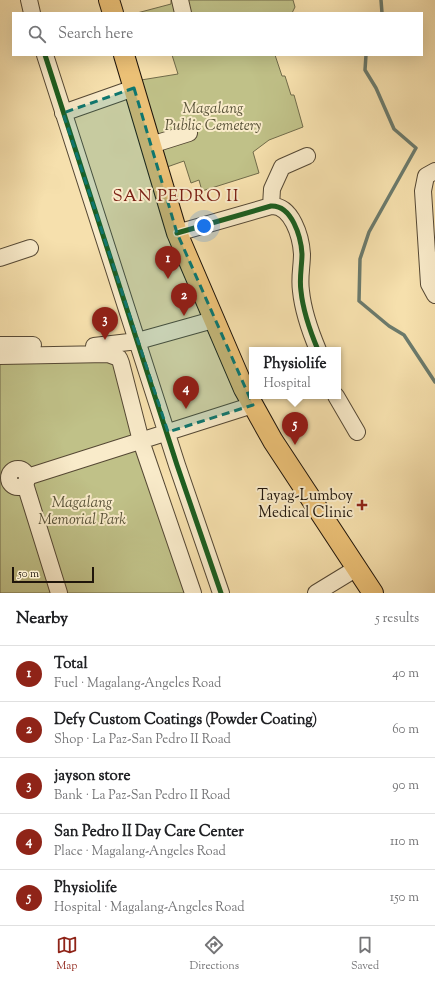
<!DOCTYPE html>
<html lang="en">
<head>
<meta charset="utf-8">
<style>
	:root { --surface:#fff; --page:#f2f2f2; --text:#202124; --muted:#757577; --line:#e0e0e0; --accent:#8f2418 }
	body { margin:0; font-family:"Sorts Mill Goudy",serif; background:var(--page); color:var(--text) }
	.scale { position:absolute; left:12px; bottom:10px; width:82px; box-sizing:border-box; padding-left:4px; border:2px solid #1f150b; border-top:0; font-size:11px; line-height:14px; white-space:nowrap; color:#1f150b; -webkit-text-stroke:3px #f9ebca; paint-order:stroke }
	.you { position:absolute; left:204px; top:226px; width:14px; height:14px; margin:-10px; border:3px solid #fff; border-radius:50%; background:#1a73e8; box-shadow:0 0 0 6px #1a73e833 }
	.badge { display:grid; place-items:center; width:26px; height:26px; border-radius:50%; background:var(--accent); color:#fff; font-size:13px; font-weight:700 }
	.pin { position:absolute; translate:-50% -33px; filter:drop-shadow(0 1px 2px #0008) }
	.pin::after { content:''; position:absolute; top:21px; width:14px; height:12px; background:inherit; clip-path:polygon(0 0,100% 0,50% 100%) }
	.popup { position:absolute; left:249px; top:347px; width:92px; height:52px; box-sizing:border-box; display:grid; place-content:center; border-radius:0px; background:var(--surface); filter:drop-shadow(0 1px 3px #0005); font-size:13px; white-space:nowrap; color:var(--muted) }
	.popup b { font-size:15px; color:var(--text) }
	.popup::after { content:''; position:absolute; left:50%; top:100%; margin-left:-8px; border:8px solid transparent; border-top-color:var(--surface) }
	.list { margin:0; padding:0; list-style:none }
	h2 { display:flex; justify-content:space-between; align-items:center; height:52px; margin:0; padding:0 16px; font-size:17px }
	h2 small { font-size:13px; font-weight:400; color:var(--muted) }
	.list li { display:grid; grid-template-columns:26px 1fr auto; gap:12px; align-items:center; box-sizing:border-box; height:56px; padding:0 16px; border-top:1px solid var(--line) }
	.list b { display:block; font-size:15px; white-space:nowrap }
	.list p { margin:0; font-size:13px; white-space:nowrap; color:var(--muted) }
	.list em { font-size:13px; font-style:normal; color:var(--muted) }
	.icon { flex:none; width:22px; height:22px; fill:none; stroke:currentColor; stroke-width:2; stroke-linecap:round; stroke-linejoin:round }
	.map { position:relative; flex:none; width:435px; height:593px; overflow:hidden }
	.search { position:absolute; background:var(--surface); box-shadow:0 4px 16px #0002; left:12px; right:12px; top:12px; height:44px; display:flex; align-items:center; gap:10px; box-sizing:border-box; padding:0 14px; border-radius:0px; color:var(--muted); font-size:15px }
	.sheet { height:332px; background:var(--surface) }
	nav { display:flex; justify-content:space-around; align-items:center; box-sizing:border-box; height:56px; border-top:1px solid var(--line); background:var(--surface); font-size:11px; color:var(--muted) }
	nav a { display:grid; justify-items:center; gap:2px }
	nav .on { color:var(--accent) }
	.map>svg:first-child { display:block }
	.green { fill:#c0c188; stroke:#706b4a }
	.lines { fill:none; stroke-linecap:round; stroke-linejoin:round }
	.stream { stroke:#6b7a6c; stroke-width:3.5 }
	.minor-casing { stroke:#554834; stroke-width:18 }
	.major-casing { stroke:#1f150b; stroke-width:22 }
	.minor { stroke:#f9ebca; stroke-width:16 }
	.major { stroke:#ebc076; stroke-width:20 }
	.cycleway-casing { stroke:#f9ebca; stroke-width:8 }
	.cycleway { stroke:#1b5e20; stroke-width:5 }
	.marked { fill:#0f766e; fill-opacity:0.2; stroke:#0f766e; stroke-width:3; stroke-dasharray:8 5; stroke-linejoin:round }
	.poi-dot { fill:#8f2418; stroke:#f9ebca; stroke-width:1.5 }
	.labels { text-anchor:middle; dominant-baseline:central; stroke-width:4; stroke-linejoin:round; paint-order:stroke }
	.park-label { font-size:15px; font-style:italic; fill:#575137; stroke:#f9ebca }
	.poi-label { font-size:15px; fill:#1f150b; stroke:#f9ebca; text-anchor:end }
	.quarter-label { font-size:17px; letter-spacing:1px; fill:#7a1f14; stroke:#f9ebca }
</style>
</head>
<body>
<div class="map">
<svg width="435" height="593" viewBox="0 0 435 593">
	<rect width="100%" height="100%" fill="#f6e0ad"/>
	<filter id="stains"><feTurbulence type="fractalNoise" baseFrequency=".005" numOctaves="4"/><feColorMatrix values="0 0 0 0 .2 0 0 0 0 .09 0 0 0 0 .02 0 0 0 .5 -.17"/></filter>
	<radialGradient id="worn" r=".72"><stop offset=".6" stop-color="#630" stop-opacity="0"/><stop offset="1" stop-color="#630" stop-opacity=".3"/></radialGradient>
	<path class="green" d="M 171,0 L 293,0 L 295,7 L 292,13 L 137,13 L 171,4 Z
		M 172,55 L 275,55 L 282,76 L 285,76 L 291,95 L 294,95 L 303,127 L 269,140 L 253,152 L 259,173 L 202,191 L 199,180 L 191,183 L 184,161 L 167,167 L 141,80 L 178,74 Z
		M 0,352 L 119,352 L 193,593 L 0,593 Z"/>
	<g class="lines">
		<path class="stream" d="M 381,0 L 382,13
			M 366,55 L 365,70 L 376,88 L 394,129 L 416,148 L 369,232 L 360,259 L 359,301 L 389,326 L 404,335 L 435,382"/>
		<g class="minor-casing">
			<path id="minor" d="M 29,0 L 32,13
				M 180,0 L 183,13
				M 45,55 L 177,465 L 221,593
				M 63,113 L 134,88
				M 151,145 L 189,133
				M 435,171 L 426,176 L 423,191 L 429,284 L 435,295
				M 271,206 L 272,189 L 282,167 L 307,156
				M 177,233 L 271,206 C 292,205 301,237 302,254 C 302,266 299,278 301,291 C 303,311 310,331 318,350
				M 0,258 L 30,248
				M 0,345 L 33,345
				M 94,346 L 138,341 L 213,320
				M 0,356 L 108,354 L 119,358 L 121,363 L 141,441 L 193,593
				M 336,396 L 357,432
				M9 478a9 9 0 1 1 18 0a9 9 0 1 1-18 0Z
				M 27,477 L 253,405
				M 25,484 L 59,593
				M 316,593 L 357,568"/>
		</g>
		<g class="major-casing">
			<path id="major" d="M 109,0 L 113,13
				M 124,55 L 177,233 L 244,389 L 273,441 L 373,593"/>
		</g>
		<use href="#minor" class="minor"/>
		<use href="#major" class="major"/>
		<g class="cycleway-casing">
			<path id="cycleway" d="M 45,55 L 177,465 L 221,593
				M 177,233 L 271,206 C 292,205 301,237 302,254 C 302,266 299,278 301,291 C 303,311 310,331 318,350"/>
		</g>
		<use href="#cycleway" class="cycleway"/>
	</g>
	<path class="marked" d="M 134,88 L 177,233 L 253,405 L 168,432 L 63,113 Z"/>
	<path class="poi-dot" d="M360 499h4v4h4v4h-4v4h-4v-4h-4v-4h4z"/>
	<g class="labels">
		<g class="park-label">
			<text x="213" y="109">Magalang<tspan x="213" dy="17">Public Cemetery</tspan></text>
			<text x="82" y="503">Magalang<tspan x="82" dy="17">Memorial Park</tspan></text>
		</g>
		<g class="poi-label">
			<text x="353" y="496">Tayag-Lumboy<tspan x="353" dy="17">Medical Clinic</tspan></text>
		</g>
		<g class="quarter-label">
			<text x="176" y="197">SAN PEDRO II</text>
		</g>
	</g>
	<rect width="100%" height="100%" filter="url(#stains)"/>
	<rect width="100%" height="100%" fill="url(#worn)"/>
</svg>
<div class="scale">50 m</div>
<div class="you"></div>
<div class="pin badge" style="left:168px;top:279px">1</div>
<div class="pin badge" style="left:184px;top:316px">2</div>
<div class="pin badge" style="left:105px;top:340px">3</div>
<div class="pin badge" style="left:186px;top:409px">4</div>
<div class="pin badge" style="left:295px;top:445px">5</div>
<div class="popup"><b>Physiolife</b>Hospital</div>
<div class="search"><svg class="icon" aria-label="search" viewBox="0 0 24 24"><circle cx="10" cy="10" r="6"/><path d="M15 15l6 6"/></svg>Search here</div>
</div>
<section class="sheet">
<h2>Nearby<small>5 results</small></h2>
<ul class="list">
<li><span class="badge">1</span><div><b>Total</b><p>Fuel · Magalang-Angeles Road</p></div><em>40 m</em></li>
<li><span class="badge">2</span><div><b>Defy Custom Coatings (Powder Coating)</b><p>Shop · La Paz-San Pedro II Road</p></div><em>60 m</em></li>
<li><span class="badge">3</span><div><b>jayson store</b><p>Bank · La Paz-San Pedro II Road</p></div><em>90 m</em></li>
<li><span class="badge">4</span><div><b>San Pedro II Day Care Center</b><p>Place · Magalang-Angeles Road</p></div><em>110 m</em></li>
<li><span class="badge">5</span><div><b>Physiolife</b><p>Hospital · Magalang-Angeles Road</p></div><em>150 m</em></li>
</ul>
</section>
<nav>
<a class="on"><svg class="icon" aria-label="map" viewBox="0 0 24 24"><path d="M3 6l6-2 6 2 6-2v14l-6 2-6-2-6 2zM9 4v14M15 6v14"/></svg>Map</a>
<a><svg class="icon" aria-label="directions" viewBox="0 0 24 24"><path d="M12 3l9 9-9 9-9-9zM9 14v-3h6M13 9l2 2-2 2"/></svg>Directions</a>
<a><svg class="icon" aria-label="saved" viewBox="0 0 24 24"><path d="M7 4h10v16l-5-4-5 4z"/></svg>Saved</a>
</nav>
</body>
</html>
